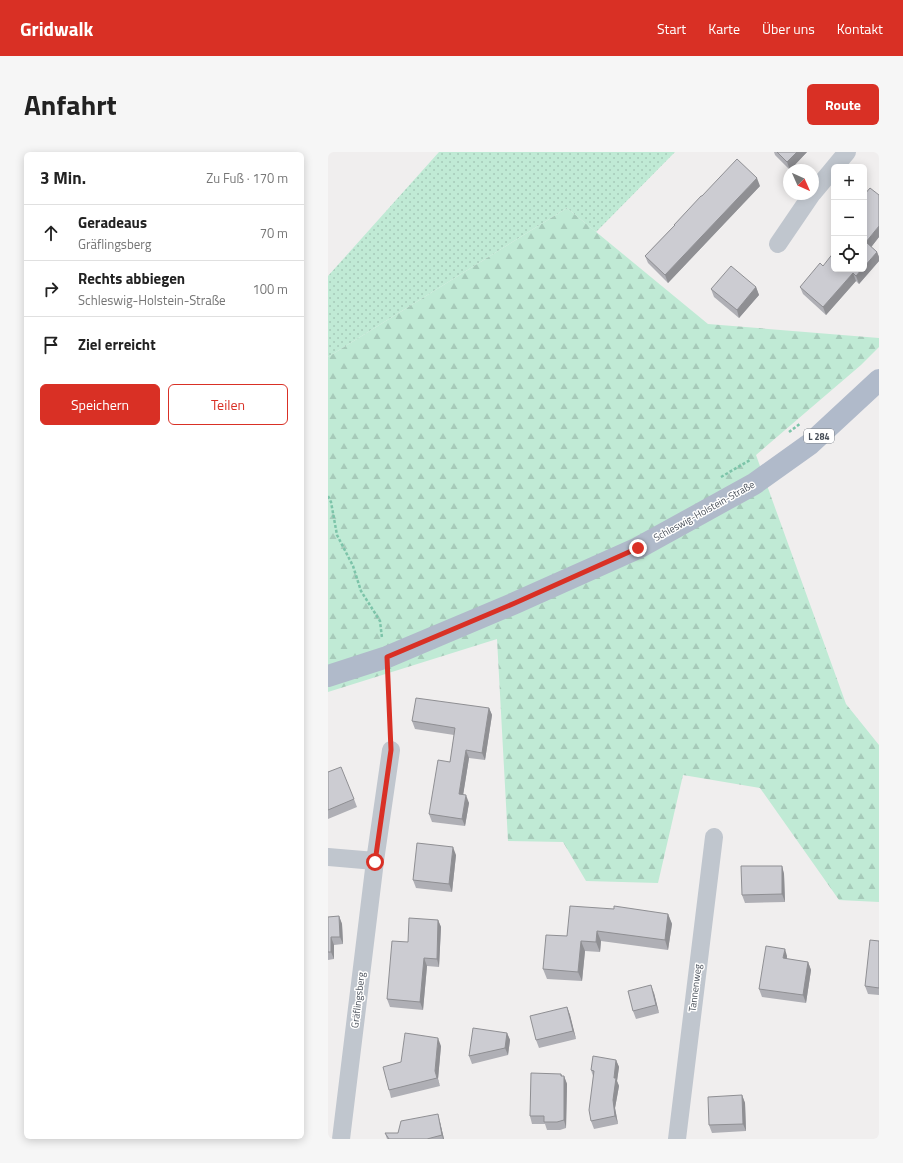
<!DOCTYPE html>
<html lang="de">
<head>
<meta charset="utf-8">
<style>
	:root { --surface:#fff; --page:#f6f6f6; --text:#222; --muted:#767676; --line:#e0e0e0; --accent:#d93025 }
	body { margin:0; font-family:"Titillium Web",sans-serif; background:var(--page); color:var(--text) }
	.controls { position:absolute; right:12px; top:12px; display:grid; overflow:hidden; border-radius:6px; box-shadow:0 2px 10px #0003 }
	.controls button { width:36px; height:36px; display:grid; place-items:center; padding:0; border:0; border-bottom:1px solid var(--line); background:var(--surface); color:var(--text); font:20px sans-serif }
	.compass { position:absolute; left:455px; top:12px; width:36px; height:36px; border-radius:50%; background:var(--surface); box-shadow:0 2px 10px #0003; rotate:135deg }
	.stop { position:absolute; width:12px; height:12px; margin:-9px; border:3px solid #d93025; border-radius:50%; background:#fff }
	.stop.end { background:#d93025; border-color:#fff; box-shadow:0 1px 4px #0008 }
	.list { margin:0; padding:0; list-style:none }
	h2 { display:flex; justify-content:space-between; align-items:center; height:52px; margin:0; padding:0 16px; font-size:17px }
	h2 small { font-size:13px; font-weight:400; color:var(--muted) }
	.list li { display:grid; grid-template-columns:26px 1fr auto; gap:12px; align-items:center; box-sizing:border-box; height:56px; padding:0 16px; border-top:1px solid var(--line) }
	.list b { display:block; font-size:15px; white-space:nowrap }
	.list p { margin:0; font-size:13px; white-space:nowrap; color:var(--muted) }
	.list em { font-size:13px; font-style:normal; color:var(--muted) }
	.actions { display:flex; gap:8px; padding:12px 16px }
	.actions a { flex:1; padding:9px 0; border:1px solid var(--accent); border-radius:6px; text-align:center; font-size:14px; color:var(--accent) }
	.actions .main { background:var(--accent); color:#fff }
	.icon { flex:none; width:22px; height:22px; fill:none; stroke:currentColor; stroke-width:2; stroke-linecap:round; stroke-linejoin:round }
	.map { position:relative; flex:none; width:551px; height:987px; overflow:hidden; border-radius:6px }
	header { display:flex; align-items:center; gap:24px; box-sizing:border-box; height:56px; padding:0 20px; background:var(--accent); color:#fff }
	header strong { font-size:19px }
	nav { display:flex; gap:22px; margin-inline-start:auto; font-size:14px }
	.intro { display:flex; align-items:center; justify-content:space-between; box-sizing:border-box; height:96px; padding:0 24px }
	h1 { margin:0; font-size:28px }
	.button { padding:10px 18px; border-radius:6px; background:var(--accent); color:#fff; font-size:14px; font-weight:700 }
	main { display:flex; gap:24px; padding:0 24px }
	aside { flex:1; background:var(--surface); border-radius:6px; box-shadow:0 2px 10px #0003 }
	.map>svg:first-child { display:block }
	.grass { fill:url(#grass-dots) }
	.forest { fill:url(#forest-firs) }
	.lines { fill:none; stroke-linecap:round; stroke-linejoin:round }
	.path { stroke:#7cc4a9; stroke-width:2.5; stroke-dasharray:3 2; stroke-linecap:butt }
	.street { stroke:#c0c6ce; stroke-width:18 }
	.primary { stroke:#b0baca; stroke-width:22 }
	.wall { fill:#afafb5 }
	.shaded-wall { fill:#8f8f93 }
	.building { fill:#ccccd2; stroke:#8f8f93 }
	.route { stroke:#d93025; stroke-width:5 }
	.labels { text-anchor:middle; dominant-baseline:central; stroke-width:3; stroke-linejoin:round; paint-order:stroke }
	.shield { fill:#fff; stroke:#7f848b; stroke-width:1 }
	.shield-label { font-size:9px; font-weight:bold; fill:#484f59 }
	.street-label { font-size:10px; fill:#484f59; stroke:#fff }
</style>
</head>
<body>
<header>
<strong>Gridwalk</strong>
<nav><a>Start</a><a>Karte</a><a>Über uns</a><a>Kontakt</a></nav>
</header>
<div class="intro"><h1>Anfahrt</h1><a class="button">Route</a></div>
<main>
<aside>
<h2>3 Min.<small>Zu Fuß · 170 m</small></h2>
<ul class="list">
<li><svg class="icon" aria-label="ahead" viewBox="0 0 24 24"><path d="M12 20V5M6 11l6-6 6 6"/></svg><div><b>Geradeaus</b><p>Gräflingsberg</p></div><em>70 m</em></li>
<li><svg class="icon" aria-label="right" viewBox="0 0 24 24"><path d="M7 20v-9h11M14 6l5 5-5 5"/></svg><div><b>Rechts abbiegen</b><p>Schleswig-Holstein-Straße</p></div><em>100 m</em></li>
<li><svg class="icon" aria-label="arrive" viewBox="0 0 24 24"><path d="M6 21V4h12l-3 4 3 4H6"/></svg><div><b>Ziel erreicht</b></div></li>
</ul>
<div class="actions"><a class="main">Speichern</a><a>Teilen</a></div>
</aside>
<div class="map">
<svg width="551" height="987" viewBox="0 0 551 987">
	<defs>
		<pattern id="grass-dots" width="8" height="8" patternUnits="userSpaceOnUse"><rect width="8" height="8" fill="#c0ead5"/><path d="M2 2h.1M6 6h.1" fill="none" stroke="#a6cab9" stroke-width="1.8" stroke-linecap="round"/></pattern>
		<pattern id="forest-firs" width="22" height="20" patternUnits="userSpaceOnUse"><rect width="22" height="20" fill="#c0ead5"/><path d="M5 1l3.5 6h-7zM16 11l3.5 6h-7z" fill="#a6cab9"/></pattern>
	</defs>
	<rect width="100%" height="100%" fill="#f0eeee"/>
	<path class="grass" d="M 111,0 L 347,0 L 268,80 L 239,56 L 0,205 L 0,124 Z"/>
	<path class="forest" d="M 239,56 L 380,172 L 551,186 L 551,195 L 533,213 L 428,303 L 518,552 L 551,593 L 551,750 L 511,748 L 432,636 L 355,623 L 330,731 L 258,729 L 235,690 L 180,689 L 169,487 L 0,540 L 0,205 Z"/>
	<g class="lines">
		<path class="path" d="M 461,280 L 473,271
			M 393,325 L 422,308
			M 0,344 L 3,350 L 9,383 L 25,414 L 33,439 L 52,469 L 54,486
			M 60,525 L 62,581"/>
		<path class="street" d="M 485,41 L 519,0
			M 450,92 L 484,42
			M 0,705 L 47,709
			M 13,987 L 47,709 L 63,598
			M 349,987 L 386,685"/>
		<path class="primary" d="M 0,524 L 59,505 L 187,451 L 310,396 L 426,332 L 482,292 L 551,228"/>
	</g>
	<path class="wall" d="M 446,0 L 479,0 L 462,18 L 447,3 Z
		M 432,34 L 340,131 L 320,111 L 317,104 L 346,74 L 346,73 L 374,44 Z
		M 536,43 L 551,85 L 543,95 L 549,100 L 551,105 L 551,109 L 531,132 L 528,129 L 498,163 L 475,142 L 472,135 L 495,114 L 536,117 Z
		M 428,135 L 431,143 L 411,166 L 386,145 L 383,137 Z
		M 161,556 L 164,563 L 157,608 L 141,606 L 135,643 L 141,651 L 137,674 L 104,670 L 101,662 L 122,610 L 126,583 L 87,577 L 84,569 Z
		M 0,620 L 26,647 L 29,655 L 0,667 Z
		M 128,703 L 124,740 L 88,736 L 85,728 Z
		M 454,714 L 456,722 L 457,750 L 417,751 L 414,743 Z
		M 340,762 L 344,772 L 340,798 L 273,789 L 272,800 L 257,799 L 254,829 L 219,827 L 215,817 L 239,784 Z
		M 11,764 L 14,772 L 15,792 L 6,793 L 6,807 L 0,808 L 0,765 Z
		M 110,768 L 113,775 L 111,815 L 99,814 L 95,858 L 62,855 L 59,847 L 80,790 Z
		M 551,789 L 551,843 L 540,842 L 537,834 Z
		M 459,804 L 459,807 L 480,810 L 483,818 L 478,851 L 434,845 L 431,837 Z
		M 326,841 L 331,861 L 308,867 L 305,859 Z
		M 239,855 L 242,863 L 248,887 L 211,896 L 208,888 Z
		M 179,881 L 182,888 L 180,903 L 144,912 L 141,904 Z
		M 113,894 L 110,927 L 112,934 L 63,946 L 61,938 L 73,910 Z
		M 288,908 L 291,915 L 289,929 L 291,934 L 287,956 L 290,972 L 266,977 L 263,969 L 265,924 L 263,918 Z
		M 233,922 L 234,924 L 236,924 L 239,932 L 238,976 L 232,978 L 219,978 L 217,972 L 204,972 L 202,964 Z
		M 414,943 L 417,951 L 418,979 L 384,981 L 381,973 Z
		M 112,970 L 116,987 L 59,987 L 57,981 L 70,981 Z"/>
	<path class="shaded-wall" d="M 469,0 L 479,0 L 462,18 L 459,10 Z
		M 429,26 L 432,34 L 340,131 L 337,123 Z
		M 551,74 L 551,85 L 541,98 L 538,90 Z
		M 549,100 L 551,105 L 551,109 L 531,132 L 528,124 L 534,117 L 536,117 L 536,115 Z
		M 525,121 L 528,129 L 498,163 L 495,155 Z
		M 428,135 L 431,143 L 411,166 L 409,158 Z
		M 161,556 L 164,563 L 157,608 L 154,601 Z
		M 138,598 L 141,606 L 134,650 L 131,642 Z
		M 138,643 L 141,651 L 137,674 L 134,667 Z
		M 125,695 L 128,703 L 124,740 L 121,732 Z
		M 454,714 L 456,722 L 457,750 L 454,742 Z
		M 340,762 L 344,772 L 340,798 L 337,788 Z
		M 11,764 L 14,772 L 15,792 L 12,785 Z
		M 110,768 L 113,775 L 111,815 L 109,807 Z
		M 269,779 L 273,789 L 272,800 L 268,790 Z
		M 3,785 L 6,793 L 6,807 L 3,800 Z
		M 253,789 L 257,799 L 254,829 L 250,820 Z
		M 457,797 L 459,804 L 458,814 L 455,806 Z
		M 96,806 L 99,814 L 95,858 L 92,850 Z
		M 480,810 L 483,818 L 478,851 L 475,843 Z
		M 323,833 L 326,841 L 331,861 L 328,853 Z
		M 239,855 L 242,863 L 248,887 L 245,879 Z
		M 179,881 L 182,888 L 180,903 L 177,896 Z
		M 110,886 L 113,894 L 110,927 L 112,934 L 107,919 Z
		M 288,908 L 291,915 L 289,929 L 291,934 L 287,956 L 290,972 L 287,964 L 285,948 L 286,926 Z
		M 233,922 L 236,929 L 236,924 L 239,932 L 238,976 L 236,968 Z
		M 414,943 L 417,951 L 418,979 L 415,972 Z
		M 110,962 L 112,970 L 116,987 L 115,987 L 114,983 Z"/>
	<path class="building" d="M 449,0 L 469,0 L 459,10 Z
		M 409,7 L 429,26 L 337,123 L 317,104 L 347,73 L 346,73 L 373,44 L 374,44 Z
		M 542,36 L 551,43 L 551,74 L 538,90 L 549,100 L 536,115 L 536,43 Z
		M 506,100 L 506,117 L 534,117 L 528,124 L 525,121 L 495,155 L 472,135 L 492,111 L 495,114 Z
		M 403,114 L 428,135 L 409,158 L 383,137 Z
		M 88,546 L 161,556 L 154,601 L 138,598 L 131,642 L 138,643 L 134,667 L 101,662 L 110,608 L 122,610 L 127,576 L 84,569 Z
		M 13,615 L 26,647 L 0,658 L 0,620 Z
		M 89,691 L 125,695 L 121,732 L 85,728 Z
		M 413,714 L 454,714 L 454,742 L 414,743 Z
		M 242,754 L 286,757 L 286,754 L 340,762 L 337,788 L 269,779 L 268,790 L 253,789 L 250,820 L 215,817 L 218,783 L 239,784 Z
		M 11,764 L 12,785 L 3,785 L 3,800 L 0,800 L 0,765 Z
		M 81,766 L 110,768 L 109,807 L 96,806 L 92,850 L 59,847 L 64,789 L 80,790 Z
		M 542,788 L 551,789 L 551,836 L 537,834 Z
		M 438,794 L 457,797 L 455,806 L 480,810 L 475,843 L 431,837 Z
		M 323,833 L 328,853 L 305,859 L 300,839 Z
		M 239,855 L 245,879 L 208,888 L 202,864 Z
		M 145,876 L 179,881 L 177,896 L 141,904 Z
		M 77,881 L 110,886 L 107,919 L 109,926 L 61,938 L 55,915 L 73,910 Z
		M 265,904 L 288,908 L 286,926 L 288,926 L 285,948 L 287,964 L 263,969 L 261,958 L 266,919 L 263,918 Z
		M 203,921 L 233,922 L 233,924 L 236,924 L 236,968 L 229,970 L 216,970 L 216,964 L 202,964 Z
		M 414,943 L 415,972 L 381,973 L 380,945 Z
		M 110,962 L 114,983 L 99,987 L 61,987 L 57,981 L 70,981 L 73,969 Z"/>
	<g class="lines">
		<path class="route" d="M 47,710 L 63,598 L 59,505 L 187,451 L 310,396"/>
	</g>
	<g class="labels">
		<rect class="shield" x="476" y="277" width="30" height="14" rx="3"/>
		<g class="shield-label">
			<text x="491" y="284">L 284</text>
		</g>
		<g class="street-label">
			<text transform="translate(376 359) rotate(-29)">Schleswig-Holstein-Straße</text>
			<text transform="translate(367 836) rotate(-83)">Tannenweg</text>
			<text transform="translate(30 848) rotate(-83)">Gräflingsberg</text>
		</g>
	</g>
</svg>
<div class="controls">
<button>+</button>
<button>−</button>
<button><svg class="icon" aria-label="locate" viewBox="0 0 24 24"><circle cx="12" cy="12" r="6"/><path d="M12 2v4M12 18v4M2 12h4M18 12h4"/></svg></button>
</div>
<svg class="compass" viewBox="-18 -18 36 36"><path d="M0-13l5 13h-10z" fill="#e53935"/><path d="M0 13l5-13h-10z" fill="#767676"/></svg>
<div class="stop" style="left:47px;top:710px"></div>
<div class="stop end" style="left:310px;top:396px"></div>
</div>
</main>
</body>
</html>
